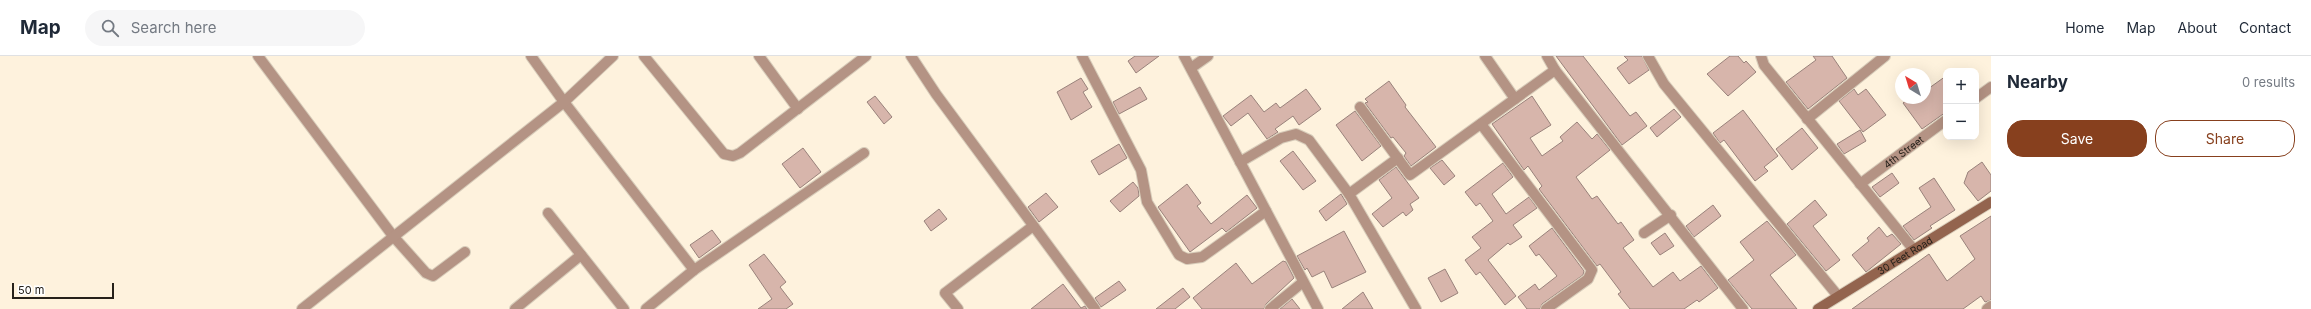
<!DOCTYPE html>
<html lang="en">
<head>
<meta charset="utf-8">
<style>
	:root { --surface:#fff; --page:#f6f6f7; --text:#1f2937; --muted:#747a83; --line:#e0e1e3; --accent:#87401e }
	body { margin:0; font-family:Inter,sans-serif; background:var(--page); color:var(--text) }
	.controls { position:absolute; right:12px; top:12px; display:grid; overflow:hidden; border-radius:8px; box-shadow:0 4px 16px #0002 }
	.controls button { width:36px; height:36px; display:grid; place-items:center; padding:0; border:0; border-bottom:1px solid var(--line); background:var(--surface); color:var(--text); font:20px sans-serif }
	.compass { position:absolute; left:1895px; top:12px; width:36px; height:36px; border-radius:50%; background:var(--surface); box-shadow:0 4px 16px #0002; rotate:322deg }
	.scale { position:absolute; left:12px; bottom:10px; width:102px; box-sizing:border-box; padding-left:4px; border:2px solid #26211a; border-top:0; font-size:11px; line-height:14px; white-space:nowrap; color:#26211a; -webkit-text-stroke:3px #fff; paint-order:stroke }
	.list { margin:0; padding:0; list-style:none }
	h2 { display:flex; justify-content:space-between; align-items:center; height:52px; margin:0; padding:0 16px; font-size:17px }
	h2 small { font-size:13px; font-weight:400; color:var(--muted) }
	.actions { display:flex; gap:8px; padding:12px 16px }
	.actions a { flex:1; padding:9px 0; border:1px solid var(--accent); border-radius:16px; text-align:center; font-size:14px; color:var(--accent) }
	.actions .main { background:var(--accent); color:#fff }
	.icon { flex:none; width:22px; height:22px; fill:none; stroke:currentColor; stroke-width:2; stroke-linecap:round; stroke-linejoin:round }
	.map { position:relative; flex:none; width:1991px; height:253px; overflow:hidden }
	header { display:flex; align-items:center; gap:24px; box-sizing:border-box; height:56px; padding:0 20px; background:var(--surface); border-bottom:1px solid var(--line) }
	header strong { font-size:19px }
	nav { display:flex; gap:22px; margin-inline-start:auto; font-size:14px }
	.search { width:280px; height:36px; background:var(--page); display:flex; align-items:center; gap:10px; box-sizing:border-box; padding:0 14px; border-radius:22px; color:var(--muted); font-size:15px }
	main { display:flex }
	aside { flex:1; background:var(--surface) }
	.map>svg:first-child { display:block }
	.building { fill:#d7b5ab; stroke:#99827b }
	.lines { fill:none; stroke-linecap:round; stroke-linejoin:round }
	.minor-casing { stroke:#d7ccba; stroke-width:12 }
	.secondary-casing { stroke:#d7ccba; stroke-width:12 }
	.minor { stroke:#b49384; stroke-width:10 }
	.secondary { stroke:#93644e; stroke-width:10 }
	.labels { text-anchor:middle; dominant-baseline:central; stroke-width:4; stroke-linejoin:round; paint-order:stroke }
	.street-label { font-size:10px; fill:#26211a; stroke:#fff }
</style>
</head>
<body>
<header>
<strong>Map</strong>
<div class="search"><svg class="icon" aria-label="search" viewBox="0 0 24 24"><circle cx="10" cy="10" r="6"/><path d="M15 15l6 6"/></svg>Search here</div>
<nav><a>Home</a><a>Map</a><a>About</a><a>Contact</a></nav>
</header>
<main>
<div class="map">
<svg width="1991" height="253" viewBox="0 0 1991 253">
	<rect width="100%" height="100%" fill="#fef2dd"/>
	<path class="building" d="M 1135,0 L 1159,0 L 1136,17 L 1128,5 Z
		M 1556,0 L 1583,0 L 1630,60 L 1636,56 L 1647,70 L 1622,89 Z
		M 1624,0 L 1642,0 L 1649,14 L 1629,28 L 1617,12 L 1628,4 Z
		M 1730,0 L 1738,0 L 1744,7 L 1746,5 L 1756,16 L 1728,40 L 1707,18 Z
		M 1813,0 L 1832,0 L 1847,22 L 1808,53 L 1786,26 L 1816,4 Z
		M 1946,20 L 1946,56 L 1922,73 L 1903,47 L 1909,42 L 1925,42 L 1925,35 Z
		M 1081,22 L 1088,33 L 1083,36 L 1092,51 L 1071,64 L 1057,36 Z
		M 1389,25 L 1406,49 L 1405,51 L 1436,91 L 1411,110 L 1404,100 L 1406,97 L 1393,81 L 1391,82 L 1365,47 L 1368,46 L 1365,43 Z
		M 1140,31 L 1147,43 L 1119,58 L 1113,46 Z
		M 1306,33 L 1321,53 L 1299,69 L 1293,60 L 1275,73 L 1278,76 L 1267,83 L 1248,57 L 1231,70 L 1223,60 L 1251,39 L 1264,56 L 1276,47 L 1280,52 Z
		M 1854,33 L 1858,39 L 1866,33 L 1886,59 L 1863,76 L 1839,45 Z
		M 875,40 L 892,61 L 884,68 L 867,46 Z
		M 1532,40 L 1551,69 L 1530,82 L 1542,100 L 1563,85 L 1560,81 L 1577,66 L 1592,83 L 1597,78 L 1610,94 L 1576,121 L 1592,143 L 1597,140 L 1618,168 L 1621,166 L 1634,184 L 1623,192 L 1653,231 L 1673,216 L 1680,225 L 1701,210 L 1718,232 L 1699,246 L 1697,244 L 1684,253 L 1630,253 L 1618,238 L 1621,236 L 1600,208 L 1597,210 L 1539,133 L 1542,130 L 1528,110 L 1524,114 L 1492,68 Z
		M 1674,53 L 1681,61 L 1657,81 L 1650,72 Z
		M 1743,54 L 1778,100 L 1764,111 L 1768,115 L 1755,125 L 1724,84 L 1720,87 L 1713,77 Z
		M 1355,55 L 1381,90 L 1362,105 L 1336,69 Z
		M 1802,72 L 1818,92 L 1792,114 L 1776,93 Z
		M 1860,74 L 1866,85 L 1844,98 L 1837,88 Z
		M 1119,88 L 1127,102 L 1099,119 L 1091,105 Z
		M 803,92 L 821,116 L 800,132 L 782,108 Z
		M 1293,95 L 1316,125 L 1303,134 L 1280,105 Z
		M 1442,104 L 1455,120 L 1444,129 L 1430,112 Z
		M 1982,106 L 1991,119 L 1991,135 L 1978,145 L 1964,127 L 1968,116 Z
		M 1503,107 L 1513,121 L 1492,138 L 1506,158 L 1529,141 L 1537,152 L 1513,169 L 1522,181 L 1510,189 L 1508,187 L 1488,204 L 1516,240 L 1505,249 L 1480,216 L 1476,219 L 1465,204 L 1481,192 L 1472,181 L 1493,165 L 1480,147 L 1476,150 L 1465,136 Z
		M 1396,111 L 1419,142 L 1410,148 L 1413,154 L 1406,160 L 1403,156 L 1383,171 L 1372,158 L 1392,142 L 1379,124 Z
		M 1892,117 L 1899,127 L 1880,141 L 1872,131 Z
		M 1934,122 L 1955,154 L 1930,170 L 1932,172 L 1914,184 L 1903,170 L 1931,151 L 1919,132 Z
		M 1133,126 L 1138,132 L 1139,140 L 1120,156 L 1110,145 Z
		M 1187,128 L 1201,147 L 1197,150 L 1211,168 L 1247,139 L 1257,152 L 1226,176 L 1222,172 L 1190,196 L 1158,151 Z
		M 1046,137 L 1058,151 L 1039,166 L 1028,151 Z
		M 1341,138 L 1347,148 L 1326,165 L 1319,155 Z
		M 1815,144 L 1827,159 L 1813,170 L 1840,204 L 1826,215 L 1787,168 Z
		M 1713,149 L 1721,160 L 1694,181 L 1686,170 Z
		M 939,153 L 947,163 L 931,175 L 924,165 Z
		M 1991,160 L 1991,244 L 1985,246 L 1981,240 L 1963,253 L 1852,253 L 1929,198 L 1947,225 L 1975,203 L 1960,180 Z
		M 1767,165 L 1796,199 L 1770,219 L 1797,253 L 1752,253 L 1728,224 L 1754,204 L 1740,186 Z
		M 1879,171 L 1887,181 L 1892,178 L 1901,188 L 1866,216 L 1852,199 L 1869,185 L 1867,182 Z
		M 1552,172 L 1584,215 L 1583,219 L 1542,248 L 1540,253 L 1527,253 L 1518,241 L 1535,228 L 1539,234 L 1557,220 L 1539,198 L 1536,200 L 1529,190 Z
		M 712,174 L 721,186 L 699,202 L 690,189 Z
		M 1344,175 L 1366,216 L 1332,232 L 1324,215 L 1312,221 L 1307,212 L 1305,214 L 1297,200 Z
		M 1665,177 L 1674,190 L 1660,199 L 1651,187 Z
		M 764,198 L 786,226 L 780,231 L 793,248 L 786,253 L 758,253 L 772,243 L 749,209 Z
		M 1283,205 L 1286,206 L 1294,222 L 1266,248 L 1264,253 L 1202,253 L 1193,242 L 1236,207 L 1252,228 Z
		M 1445,213 L 1458,237 L 1441,246 L 1428,222 Z
		M 1119,225 L 1126,234 L 1101,251 L 1095,242 Z
		M 1063,228 L 1081,252 L 1085,250 L 1087,253 L 1031,253 Z
		M 1183,232 L 1190,241 L 1175,253 L 1156,253 Z
		M 1363,236 L 1373,253 L 1342,253 Z
		M 1292,243 L 1300,253 L 1280,253 Z"/>
	<g class="lines">
		<g class="minor-casing">
			<g id="minor">
				<path d="M 258,0 L 393,180 L 426,217 L 433,220 L 465,196"/>
				<path d="M 531,0 L 564,46 L 694,214"/>
				<path d="M 644,0 L 724,98 L 733,100 L 740,97 L 866,0"/>
				<path d="M 759,0 L 798,53"/>
				<path d="M 911,0 L 936,38 L 1095,253"/>
				<path d="M 1082,0 L 1141,114 L 1147,146 L 1179,199 L 1187,203 L 1202,201 L 1266,155"/>
				<path d="M 1184,0 L 1318,253"/>
				<path d="M 1485,0 L 1515,43"/>
				<path d="M 1547,0 L 1555,14"/>
				<path d="M 1648,0 L 1664,28 L 1838,240"/>
				<path d="M 1761,0 L 1764,9 L 1914,194"/>
				<path d="M 1191,12 L 1208,0"/>
				<path d="M 1976,42 L 1991,31"/>
				<path d="M 1360,51 L 1410,119 L 1555,14 L 1743,253"/>
				<path d="M 1807,63 L 1885,0"/>
				<path d="M 1481,68 L 1592,214 L 1588,223 L 1546,253"/>
				<path d="M 1398,102 L 1349,138 L 1416,253"/>
				<path d="M 1240,106 L 1281,82 L 1296,78 L 1309,84 L 1349,138"/>
				<path id="s1" d="M 1860,128 L 1946,64"/>
				<path d="M 548,157 L 624,253"/>
				<path d="M 1644,177 L 1671,159"/>
				<path d="M 302,253 L 564,46 L 613,0"/>
				<path d="M 515,253 L 581,199"/>
				<path d="M 646,253 L 694,214 L 864,97"/>
				<path d="M 958,253 L 945,237 L 1033,170"/>
				<path d="M 1270,253 L 1303,226"/>
				<path d="M 1987,253 L 1991,250"/>
			</g>
		</g>
		<g class="secondary-casing">
			<g id="secondary">
				<path id="s2" d="M 1818,253 L 1991,146"/>
			</g>
		</g>
		<use href="#minor" class="minor"/>
		<use href="#secondary" class="secondary"/>
	</g>
	<g class="labels">
		<g class="street-label">
			<text stroke="none"><textPath href="#s1" startOffset="54">4th Street</textPath></text>
			<text stroke="none"><textPath href="#s2" startOffset="102">30 Feet Road</textPath></text>
		</g>
	</g>
</svg>
<div class="controls">
<button>+</button>
<button>−</button>
</div>
<svg class="compass" viewBox="-18 -18 36 36"><path d="M0-13l5 13h-10z" fill="#e53935"/><path d="M0 13l5-13h-10z" fill="#747a83"/></svg>
<div class="scale">50 m</div>
</div>
<aside>
<h2>Nearby<small>0 results</small></h2>
<ul class="list">
</ul>
<div class="actions"><a class="main">Save</a><a>Share</a></div>
</aside>
</main>
</body>
</html>
